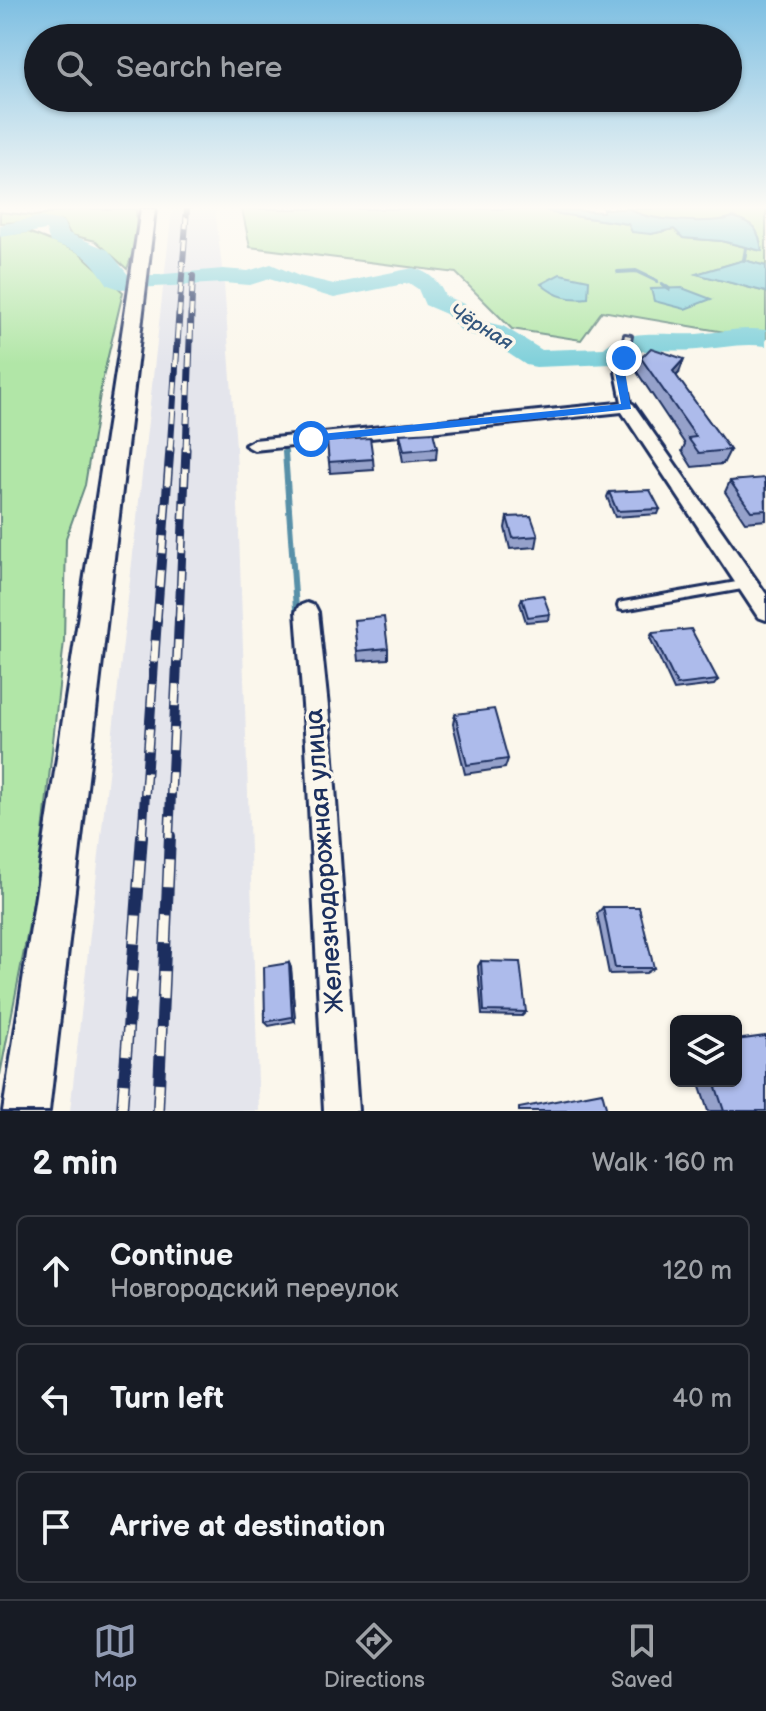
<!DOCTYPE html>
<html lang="en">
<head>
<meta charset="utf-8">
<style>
	:root { --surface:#171b24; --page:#20242c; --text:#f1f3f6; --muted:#9ea1a6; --line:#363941; --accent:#919bb2 }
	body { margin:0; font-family:"Balsamiq Sans",sans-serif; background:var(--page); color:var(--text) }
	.controls { position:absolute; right:24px; bottom:24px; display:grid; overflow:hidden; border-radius:12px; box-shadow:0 2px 6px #0004 }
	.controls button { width:72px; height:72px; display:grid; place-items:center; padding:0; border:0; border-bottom:2px solid var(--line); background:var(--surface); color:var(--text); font:40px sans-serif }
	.stop { position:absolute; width:24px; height:24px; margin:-18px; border:6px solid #1a73e8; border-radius:50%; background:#fff }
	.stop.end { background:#1a73e8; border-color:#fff; box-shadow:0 2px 8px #0008 }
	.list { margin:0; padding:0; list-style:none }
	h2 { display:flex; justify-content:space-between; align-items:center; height:104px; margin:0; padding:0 32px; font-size:34px }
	h2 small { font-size:26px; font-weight:400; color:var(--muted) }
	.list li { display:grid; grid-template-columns:52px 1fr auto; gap:24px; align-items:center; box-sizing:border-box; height:112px; margin:0 16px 16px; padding:0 16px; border:2px solid var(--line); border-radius:12px }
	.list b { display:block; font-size:30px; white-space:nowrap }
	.list p { margin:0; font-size:26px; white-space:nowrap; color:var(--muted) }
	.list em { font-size:26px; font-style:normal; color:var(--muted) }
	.icon { flex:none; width:44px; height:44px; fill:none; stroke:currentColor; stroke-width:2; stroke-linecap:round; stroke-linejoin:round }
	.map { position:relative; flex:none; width:766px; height:1111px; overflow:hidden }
	.search { position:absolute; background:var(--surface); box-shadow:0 2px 6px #0004; left:24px; right:24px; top:24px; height:88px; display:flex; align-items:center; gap:20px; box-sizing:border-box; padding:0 28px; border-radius:44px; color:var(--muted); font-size:30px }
	.sheet { height:488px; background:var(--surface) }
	nav { display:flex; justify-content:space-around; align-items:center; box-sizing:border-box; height:112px; border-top:2px solid var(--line); background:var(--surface); font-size:22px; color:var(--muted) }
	nav a { display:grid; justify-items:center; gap:4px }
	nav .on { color:var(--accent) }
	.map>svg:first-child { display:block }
	.built { fill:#e4e5ec }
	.green { fill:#b1e6a7; stroke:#668a82; stroke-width:2 }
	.water { fill:#80d0da; stroke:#5890a8; stroke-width:2 }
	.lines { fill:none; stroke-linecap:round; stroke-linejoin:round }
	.stream-far1 { stroke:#5890a8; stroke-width:4 }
	.stream { stroke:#5890a8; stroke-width:6 }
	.river { fill:#80d0da; fill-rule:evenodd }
	.service-casing { stroke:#1b2f5e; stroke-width:6 }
	.minor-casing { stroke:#1b2f5e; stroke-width:6 }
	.tertiary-casing { stroke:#1b2f5e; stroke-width:6 }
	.service { fill:#fbf7ec; fill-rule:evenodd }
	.minor { fill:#fbf7ec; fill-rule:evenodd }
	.tertiary { fill:#fbf7ec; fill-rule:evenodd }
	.rail-far4-casing { stroke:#1b2f5e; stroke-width:6 }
	.rail-far3-casing { stroke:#1b2f5e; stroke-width:7 }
	.rail-far2-casing { stroke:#1b2f5e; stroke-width:9 }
	.rail-far1-casing { stroke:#1b2f5e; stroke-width:10 }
	.rail-casing { stroke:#1b2f5e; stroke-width:12 }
	.rail-far4 { stroke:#fbf7ec; stroke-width:4; stroke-dasharray:11; stroke-linecap:butt }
	.rail-far3 { stroke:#fbf7ec; stroke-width:5; stroke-dasharray:14; stroke-linecap:butt }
	.rail-far2 { stroke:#fbf7ec; stroke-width:6; stroke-dasharray:17; stroke-linecap:butt }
	.rail-far1 { stroke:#fbf7ec; stroke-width:7; stroke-dasharray:22; stroke-linecap:butt }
	.rail { stroke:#fbf7ec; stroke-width:9; stroke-dasharray:28; stroke-linecap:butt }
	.wall { fill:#95a1ca; stroke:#1b2f5e; stroke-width:2 }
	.shaded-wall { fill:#7983a4; stroke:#1b2f5e; stroke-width:2 }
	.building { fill:#adbbeb; stroke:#1b2f5e; stroke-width:2 }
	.route { fill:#1a73e8 }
	.labels { text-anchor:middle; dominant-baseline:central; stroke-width:7; stroke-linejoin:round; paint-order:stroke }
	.far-water-label { font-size:20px; font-style:italic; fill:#34577d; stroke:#fbf7ec }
	.near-street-label { font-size:26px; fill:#1b2f5e; stroke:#fbf7ec }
</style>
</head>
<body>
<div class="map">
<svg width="766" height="1111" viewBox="0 0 766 1111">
	<rect width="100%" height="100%" fill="#fbf7ec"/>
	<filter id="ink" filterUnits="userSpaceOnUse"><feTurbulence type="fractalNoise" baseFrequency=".0125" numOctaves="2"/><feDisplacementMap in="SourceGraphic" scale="16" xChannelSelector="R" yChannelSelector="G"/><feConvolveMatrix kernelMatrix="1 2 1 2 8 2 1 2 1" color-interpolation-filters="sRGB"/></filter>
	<g filter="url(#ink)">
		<path class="built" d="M 172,209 L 215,209 L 224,284 L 236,447 L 259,1111 L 70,1111 Z"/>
		<path class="green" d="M 78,209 L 136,209 L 137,241 L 127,269 L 96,241 L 71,235 L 62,221 L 0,223 L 0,212 L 35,216 Z
			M 242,209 L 544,209 L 553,213 L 629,224 L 651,234 L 674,229 L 683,238 L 721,241 L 761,251 C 759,229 754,223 733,217 C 716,225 642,222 630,209 L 766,209 L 766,266 L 744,260 L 697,274 L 766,292 L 766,339 L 602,311 L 581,340 L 512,329 L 456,273 L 250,247 Z
			M 28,232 L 79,252 L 123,292 L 102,382 L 85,485 L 66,538 L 64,641 L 38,878 L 0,1075 L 0,235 Z"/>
		<path class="water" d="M 544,209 L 603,212 L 603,209 L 630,209 C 643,221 716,225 733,217 C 754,223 759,229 762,251 L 721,241 L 683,238 L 674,229 L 651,234 L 632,232 L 628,224 L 553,213 Z
			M 744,260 L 766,266 L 766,292 L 696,274 Z
			M 560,274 L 589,280 L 588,298 C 569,300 556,297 541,284 Z
			M 682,288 L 711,299 L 685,309 L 654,301 L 651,289 Z"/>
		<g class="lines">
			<path class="stream-far1" d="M 744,260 L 746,248
				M 618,272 L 636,271 L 657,281
				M 662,284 L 669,289"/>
			<path class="stream" d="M 285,452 L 296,609"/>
			<path class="river" d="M 39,217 L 63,221 L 68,233 L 108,250 L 130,277 L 223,269 L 248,271 L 271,264 L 299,276 L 334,284 L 413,268 C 429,272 439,281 445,296 L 464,304 L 481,321 L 503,326 L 542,350 L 604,348 C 626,327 669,336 697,334 C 721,332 741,327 766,330 L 766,346 C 741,343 721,348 697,350 C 675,352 655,348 634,353 C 626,356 621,362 612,364 L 536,367 L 526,365 L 485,338 L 463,333 L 446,314 L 425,305 L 418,289 L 409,283 L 334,298 L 269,279 L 250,285 L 223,283 L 120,289 L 108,285 C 86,253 87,255 50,242 L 46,230 L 0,237 L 0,225 Z"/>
			<g class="service-casing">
				<path id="service" d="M 625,335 L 631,336 L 624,372 L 631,407 L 627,409 L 623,407 L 616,372 Z
					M 748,580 L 752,581 L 753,584 L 752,587 L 748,588 L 623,610 L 619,609 L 618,606 L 619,603 L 623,602 Z"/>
			</g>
			<g class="minor-casing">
				<path id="minor" d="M 627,402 L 633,404 L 766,594 L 766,620 L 758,617 L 622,412 L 254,450 L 245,445 L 254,440 Z
					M 307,603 L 315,606 L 318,612 L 332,745 L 358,1111 L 324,1111 L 306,745 L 296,612 L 299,606 Z"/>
			</g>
			<g class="tertiary-casing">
				<path id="tertiary" d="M 141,209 L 155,209 L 49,1111 L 3,1111 Z"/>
			</g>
			<use href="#service" class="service"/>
			<use href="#minor" class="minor"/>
			<use href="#tertiary" class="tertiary"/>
			<g class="rail-far4-casing">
				<path id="rail-far4" d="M 179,316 L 187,209
					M 191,316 L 193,276"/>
			</g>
			<g class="rail-far3-casing">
				<path id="rail-far3" d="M 170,451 L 179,314
					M 186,451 L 191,314"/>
			</g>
			<g class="rail-far2-casing">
				<path id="rail-far2" d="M 157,621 L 170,449
					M 179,621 L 186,449"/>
			</g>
			<g class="rail-far1-casing">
				<path id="rail-far1" d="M 142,838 L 157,619
					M 169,838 L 179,619"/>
			</g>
			<g class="rail-casing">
				<path id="rail" d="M 122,1111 L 142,836
					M 158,1111 L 170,836"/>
			</g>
			<use href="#rail-far4" class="rail-far4"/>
			<use href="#rail-far3" class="rail-far3"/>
			<use href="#rail-far2" class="rail-far2"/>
			<use href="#rail-far1" class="rail-far1"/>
			<use href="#rail" class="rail"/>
		</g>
		<path class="wall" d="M 641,358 L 679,373 L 676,376 L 730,450 L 723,464 L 692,467 L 682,451 L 685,444 L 637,372 Z
			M 400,434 L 437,448 L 436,459 L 403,462 L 400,445 Z
			M 327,441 L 373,459 L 374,470 L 330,473 Z
			M 766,479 L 766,520 L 745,522 L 725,492 L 730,481 Z
			M 609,492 L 660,509 L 658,514 L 615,517 L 607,497 Z
			M 507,517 L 538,536 L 536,547 L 510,549 L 505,528 Z
			M 522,598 L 550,614 L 549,620 L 526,622 L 520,603 Z
			M 355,630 L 388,648 L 388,659 L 358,661 Z
			M 652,633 L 718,680 L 714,685 L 674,690 L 650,638 Z
			M 455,714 L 508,759 L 505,768 L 465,774 L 453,724 Z
			M 603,907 L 654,968 L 646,973 L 609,974 L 597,914 Z
			M 481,961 L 526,1012 L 522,1016 L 482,1015 L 478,966 Z
			M 289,963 L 291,968 L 295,1021 L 269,1026 L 265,1022 Z
			M 698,1081 L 736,1081 L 766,1111 L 708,1111 Z"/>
		<path class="shaded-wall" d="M 684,359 L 679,373 L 668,385 L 673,371 Z
			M 289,963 L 291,968 L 295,1021 L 292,1017 Z"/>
		<path class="building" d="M 651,348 L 684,359 L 673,371 L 730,450 L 699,453 L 688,438 L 696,437 L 641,358 Z
			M 433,432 L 437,448 L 404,451 L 400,434 Z
			M 370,438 L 373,459 L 329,462 L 327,441 Z
			M 765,478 L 766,510 L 751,511 L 730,481 Z
			M 650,490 L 660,509 L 617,511 L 609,492 Z
			M 531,516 L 538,536 L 513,538 L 507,517 Z
			M 543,595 L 550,614 L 528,617 L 522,598 Z
			M 384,617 L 388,648 L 357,651 L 354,620 Z
			M 691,629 L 718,680 L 677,685 L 652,633 Z
			M 494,709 L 508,759 L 467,765 L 455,714 Z
			M 603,907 L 639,907 L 654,968 L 615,968 Z
			M 481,961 L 520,962 L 526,1012 L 484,1011 Z
			M 289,963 L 292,1017 L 265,1022 L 264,967 Z
			M 766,1036 L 766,1111 L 724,1111 L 714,1081 L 736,1081 L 736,1040 Z
			M 602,1092 L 607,1111 L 519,1111 L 519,1108 Z"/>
	</g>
	<linearGradient id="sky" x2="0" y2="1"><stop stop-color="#7ebfe2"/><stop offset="0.57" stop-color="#fdfbf6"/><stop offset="1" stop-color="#fdfbf6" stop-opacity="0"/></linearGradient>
	<rect width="766" height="364" fill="url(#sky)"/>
	<path class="route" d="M 624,355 L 629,358 L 625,372 L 631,409 L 311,442 L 306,439 L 311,435 L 621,404 L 615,372 Z"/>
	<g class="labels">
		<g class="far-water-label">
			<text transform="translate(481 327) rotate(31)">Чёрная</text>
		</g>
		<g class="near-street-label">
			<text transform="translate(325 861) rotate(-94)">Железнодорожная улица</text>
		</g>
	</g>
</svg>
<div class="controls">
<button><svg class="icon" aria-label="layers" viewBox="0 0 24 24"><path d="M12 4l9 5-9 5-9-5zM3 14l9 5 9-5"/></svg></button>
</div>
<div class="stop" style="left:311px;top:439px"></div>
<div class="stop end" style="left:624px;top:358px"></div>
<div class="search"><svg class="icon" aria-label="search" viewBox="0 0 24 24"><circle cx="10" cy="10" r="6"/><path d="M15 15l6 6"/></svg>Search here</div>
</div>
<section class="sheet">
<h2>2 min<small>Walk · 160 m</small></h2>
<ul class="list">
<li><svg class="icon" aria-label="ahead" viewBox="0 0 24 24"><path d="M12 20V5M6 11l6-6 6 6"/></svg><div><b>Continue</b><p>Новгородский переулок</p></div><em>120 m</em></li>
<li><svg class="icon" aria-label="left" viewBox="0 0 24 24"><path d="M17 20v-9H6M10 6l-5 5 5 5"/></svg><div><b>Turn left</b></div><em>40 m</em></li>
<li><svg class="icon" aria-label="arrive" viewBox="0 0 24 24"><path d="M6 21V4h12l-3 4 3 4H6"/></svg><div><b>Arrive at destination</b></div></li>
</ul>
</section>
<nav>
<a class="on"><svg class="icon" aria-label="map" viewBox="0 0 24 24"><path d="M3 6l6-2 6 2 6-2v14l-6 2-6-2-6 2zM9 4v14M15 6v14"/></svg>Map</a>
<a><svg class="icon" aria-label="directions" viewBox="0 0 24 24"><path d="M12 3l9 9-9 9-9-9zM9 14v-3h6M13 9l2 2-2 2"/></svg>Directions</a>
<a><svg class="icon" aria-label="saved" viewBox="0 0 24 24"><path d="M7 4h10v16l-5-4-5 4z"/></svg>Saved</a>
</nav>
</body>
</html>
